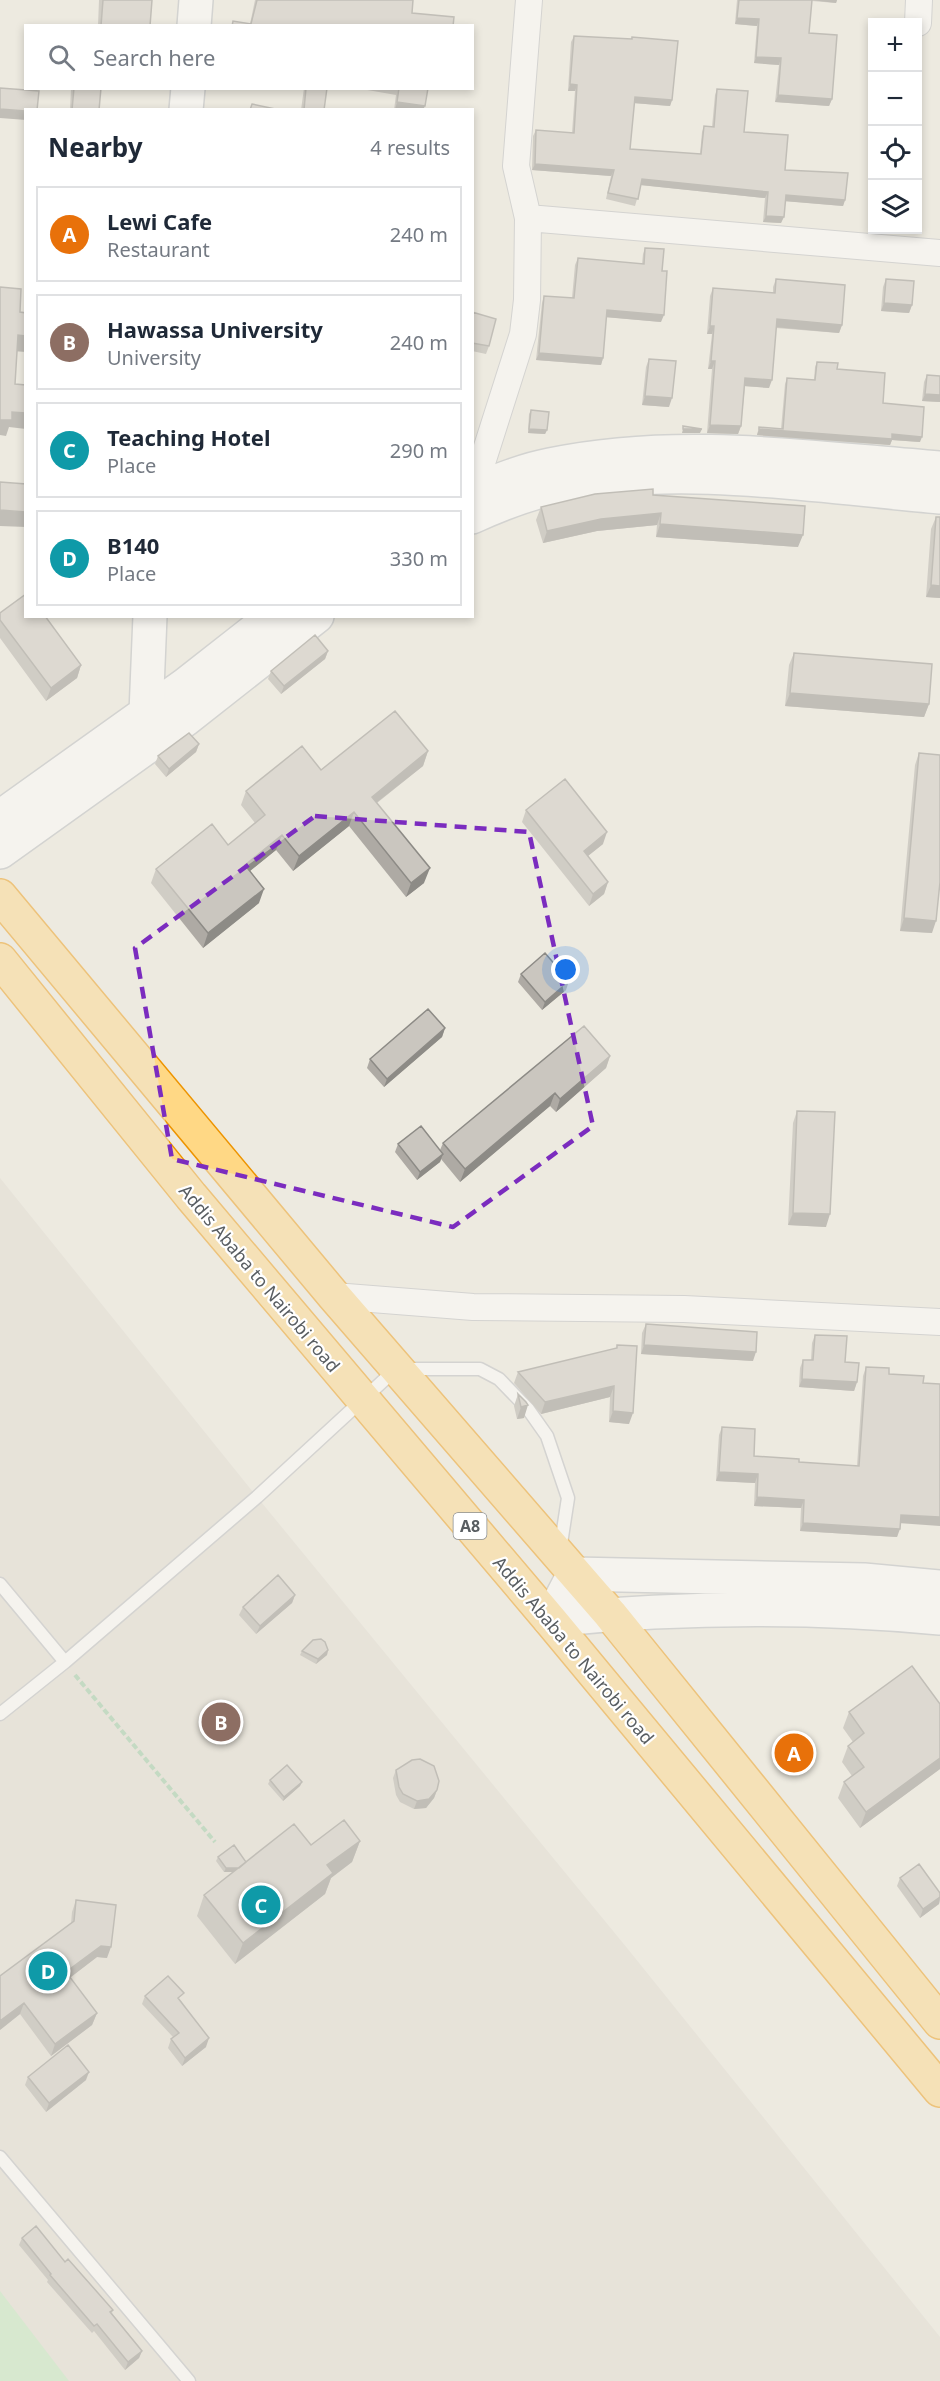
<!DOCTYPE html>
<html lang="en">
<head>
<meta charset="utf-8">
<style>
	:root { --surface:#fff; --page:#f6f6f7; --text:#1f2937; --muted:#747a83; --line:#e0e1e3; --accent:#db2777 }
	body { margin:0; font-family:"Noto Sans",sans-serif; background:var(--page); color:var(--text) }
	.controls { position:absolute; right:18px; top:18px; display:grid; overflow:hidden; border-radius:0px; box-shadow:0 3px 9px #0003 }
	.controls button { width:54px; height:54px; display:grid; place-items:center; padding:0; border:0; border-bottom:2px solid var(--line); background:var(--surface); color:var(--text); font:30px sans-serif }
	.you { position:absolute; left:566px; top:970px; width:21px; height:21px; margin:-15px; border:4px solid #fff; border-radius:50%; background:#1a73e8; box-shadow:0 0 0 9px #1a73e833 }
	.badge { display:grid; place-items:center; width:39px; height:39px; border-radius:50%; background:var(--accent); color:#fff; font-size:20px; font-weight:700 }
	.pin { position:absolute; translate:-50% -50%; border:3px solid #fff; box-shadow:0 2px 6px #0006 }
	.list { margin:0; padding:0; list-style:none }
	h2 { display:flex; justify-content:space-between; align-items:center; height:78px; margin:0; padding:0 24px; font-size:26px }
	h2 small { font-size:20px; font-weight:400; color:var(--muted) }
	.list li { display:grid; grid-template-columns:39px 1fr auto; gap:18px; align-items:center; box-sizing:border-box; height:96px; margin:0 12px 12px; padding:0 12px; border:2px solid var(--line); border-radius:0px }
	.list b { display:block; font-size:22px; white-space:nowrap }
	.list p { margin:0; font-size:20px; white-space:nowrap; color:var(--muted) }
	.list em { font-size:20px; font-style:normal; color:var(--muted) }
	.icon { flex:none; width:33px; height:33px; fill:none; stroke:currentColor; stroke-width:2; stroke-linecap:round; stroke-linejoin:round }
	.map { position:relative; flex:none; width:940px; height:2381px; overflow:hidden }
	.search { position:absolute; background:var(--surface); box-shadow:0 3px 9px #0003; left:24px; top:24px; width:450px; height:66px; display:flex; align-items:center; gap:15px; box-sizing:border-box; padding:0 21px; border-radius:0px; color:var(--muted); font-size:22px }
	.panel { position:absolute; background:var(--surface); box-shadow:0 3px 9px #0003; left:24px; top:108px; width:450px; height:510px; border-radius:0px }
	.map>svg:first-child { display:block }
	.education { fill:#dfdbd1 }
	.green { fill:#bde7bb }
	.lines { fill:none; stroke-linecap:round; stroke-linejoin:round }
	.lane-casing { stroke:#b6b9be; stroke-width:15 }
	.street-casing { stroke:#b6b9be; stroke-width:28 }
	.secondary-casing { stroke:#b4b9be; stroke-width:36 }
	.highway-casing { stroke:#ed9400; stroke-width:36 }
	.path { stroke:#93c89f; stroke-width:4; stroke-dasharray:6 3; stroke-linecap:butt }
	.lane { stroke:#fff; stroke-width:12 }
	.street { stroke:#fff; stroke-width:26 }
	.secondary { stroke:#fff; stroke-width:33 }
	.highway { stroke:#ffd885; stroke-width:33 }
	.wall { fill:#aeaaa4 }
	.shaded-wall { fill:#8d8b86 }
	.building { fill:#cac6bf; stroke:#8d8b86; stroke-width:1.5 }
	.marked { fill:none; stroke:#7b2cbf; stroke-width:4.5; stroke-dasharray:12 8; stroke-linejoin:round }
	.labels { text-anchor:middle; dominant-baseline:central; stroke-width:4.5; stroke-linejoin:round; paint-order:stroke }
	.shield { fill:#fff; stroke:#8b8e91; stroke-width:1.5 }
	.shield-label { font-size:16px; font-weight:bold; fill:#595e62 }
	.street-label { font-size:18px; fill:#595e62; stroke:#fff }
</style>
</head>
<body>
<div class="map">
<svg width="940" height="2381" viewBox="0 0 940 2381">
	<rect width="100%" height="100%" fill="#edeae0"/>
	<path class="education" d="M 0,1178 L 257,1497 L 627,1948 L 940,2337 L 940,2381 L 0,2381 Z"/>
	<path class="green" d="M 0,2291 L 69,2381 L 0,2381 Z"/>
	<g class="lines">
		<g class="lane-casing">
			<path id="lane" d="M 0,1584 L 65,1662
				M 0,1714 L 65,1662 L 257,1497 L 396,1369 L 480,1369 L 499,1379 L 528,1409 L 547,1436 L 568,1498 L 560,1550
				M 0,2157 L 189,2381"/>
		</g>
		<g class="street-casing">
			<path id="street" d="M 918,23 L 919,0
				M 528,218 L 940,253
				M 476,502 L 473,491 L 523,334 L 527,300 L 528,218 L 516,166 L 529,0
				M 334,1296 L 473,1307 L 684,1309 L 940,1322"/>
		</g>
		<g class="secondary-casing">
			<path id="secondary" d="M 194,26 L 196,0
				M 186,110 L 188,88
				M 472,491 C 497,481 524,470 550,465 C 679,438 811,458 940,468
				M 472,517 C 498,505 527,494 554,488 C 681,463 813,486 940,497
				M 150,616 L 146,713 L 156,726
				M 0,817 L 185,685 L 273,616
				M 0,852 L 186,719 L 317,616
				M 550,1620 L 574,1574 L 864,1580 L 940,1587
				M 550,1620 C 679,1607 810,1606 940,1618"/>
		</g>
		<g class="highway-casing">
			<path id="highway" d="M 0,896 L 334,1296 L 610,1614 L 940,2022
				M 0,960 L 191,1196 L 550,1620 L 940,2090"/>
		</g>
		<path class="path" d="M 75,1675 L 215,1842"/>
		<use href="#lane" class="lane"/>
		<use href="#street" class="street"/>
		<use href="#secondary" class="secondary"/>
		<use href="#highway" class="highway"/>
	</g>
	<path class="wall" d="M 99,0 L 152,0 L 150,26 L 98,26 Z
		M 255,0 L 413,0 L 412,13 L 453,26 L 232,26 L 233,21 L 250,24 Z
		M 737,0 L 837,0 L 836,3 L 812,1 L 809,33 L 832,99 L 829,106 L 775,102 L 779,65 L 754,63 L 757,26 L 735,24 Z
		M 574,36 L 631,39 L 632,37 L 672,100 L 670,106 L 634,103 L 630,149 L 700,154 L 702,132 L 704,126 L 712,127 L 715,95 L 717,89 L 744,132 L 785,170 L 845,200 L 843,206 L 785,201 L 781,223 L 763,222 L 765,198 L 641,185 L 635,206 L 606,199 L 611,176 L 532,170 L 533,136 L 536,130 L 572,133 L 575,91 L 568,91 L 571,42 Z
		M 71,88 L 101,88 L 99,110 L 70,110 Z
		M 304,88 L 327,88 L 324,110 L 301,110 Z
		M 356,88 L 428,88 L 423,110 L 394,110 L 396,95 Z
		M 645,248 L 662,271 L 661,322 L 606,317 L 603,358 L 601,365 L 536,360 L 542,303 L 544,296 L 572,298 L 575,265 L 578,258 L 642,264 L 643,254 Z
		M 776,279 L 842,325 L 839,333 L 776,328 L 769,388 L 745,386 L 741,426 L 738,434 L 707,433 L 712,369 L 708,369 L 712,334 L 707,334 L 710,296 L 713,288 L 773,293 L 773,287 Z
		M 886,279 L 912,305 L 909,313 L 881,311 L 883,287 Z
		M 472,312 L 489,346 L 486,354 L 472,351 Z
		M 649,359 L 669,407 L 642,405 L 646,367 Z
		M 817,362 L 837,369 L 883,403 L 920,442 L 892,440 L 890,445 L 757,435 L 759,427 L 781,429 L 785,384 L 787,378 L 814,380 L 815,367 Z
		M 927,375 L 940,376 L 940,402 L 922,401 L 924,382 Z
		M 531,410 L 547,430 L 545,434 L 528,433 L 529,414 Z
		M 653,495 L 798,547 L 656,537 L 657,525 L 597,531 L 543,543 L 536,520 L 541,507 Z
		M 936,517 L 940,598 L 926,597 L 931,529 Z
		M 0,613 L 81,665 L 77,678 L 46,701 L 0,638 Z
		M 328,651 L 325,659 L 281,694 L 268,679 L 271,671 Z
		M 794,653 L 929,704 L 924,717 L 785,706 L 789,665 Z
		M 199,744 L 196,752 L 166,777 L 155,764 L 158,756 Z
		M 428,751 L 423,766 L 377,803 L 424,883 L 406,897 L 349,826 L 293,871 L 276,850 L 250,871 L 259,903 L 203,948 L 151,883 L 156,869 L 228,845 L 255,823 L 241,805 L 246,791 L 321,770 Z
		M 919,753 L 932,933 L 900,931 L 915,765 Z
		M 526,810 L 603,844 L 588,856 L 608,882 L 604,894 L 589,906 L 522,822 Z
		M 521,974 L 566,990 L 542,1010 L 518,982 Z
		M 445,1028 L 442,1037 L 384,1087 L 367,1068 L 370,1059 Z
		M 610,1056 L 606,1068 L 556,1112 L 550,1106 L 460,1182 L 441,1159 L 440,1162 L 417,1180 L 395,1152 L 398,1144 L 440,1150 L 443,1143 Z
		M 797,1111 L 826,1227 L 788,1225 L 793,1123 Z
		M 646,1324 L 753,1361 L 641,1354 L 642,1333 Z
		M 815,1335 L 857,1382 L 854,1391 L 799,1387 L 800,1368 L 803,1360 L 811,1360 L 812,1343 Z
		M 617,1345 L 629,1424 L 609,1422 L 610,1397 L 541,1414 L 514,1383 L 518,1372 L 616,1349 Z
		M 866,1367 L 889,1374 L 900,1523 L 897,1537 L 800,1531 L 801,1508 L 754,1506 L 755,1483 L 716,1481 L 719,1435 L 722,1427 L 754,1456 L 799,1462 L 857,1466 L 863,1376 Z
		M 518,1394 L 524,1418 L 517,1419 L 514,1406 Z
		M 295,1595 L 292,1603 L 256,1634 L 239,1615 L 243,1607 Z
		M 328,1650 L 327,1655 L 316,1664 L 300,1655 L 302,1651 Z
		M 940,1704 L 940,1769 L 860,1828 L 838,1798 L 844,1782 L 852,1776 L 842,1762 L 848,1746 L 853,1742 L 843,1728 L 849,1712 Z
		M 396,1770 L 437,1790 L 434,1798 L 426,1808 L 414,1809 L 400,1802 L 396,1795 L 393,1778 Z
		M 270,1780 L 302,1782 L 300,1786 L 283,1801 L 268,1784 Z
		M 360,1841 L 352,1862 L 331,1878 L 325,1894 L 235,1964 L 197,1916 L 204,1895 L 233,1872 L 224,1872 L 216,1861 L 218,1857 L 246,1862 L 311,1845 Z
		M 900,1878 L 940,1893 L 940,1900 L 939,1904 L 920,1918 L 897,1886 Z
		M 76,1900 L 107,1958 L 97,1957 L 70,1977 L 97,2013 L 92,2025 L 51,2056 L 20,2014 L 0,2030 L 71,1924 L 72,1912 Z
		M 145,1996 L 181,2001 L 206,2047 L 182,2066 L 168,2048 L 171,2039 L 173,2037 L 142,2004 Z
		M 28,2077 L 86,2080 L 46,2112 L 25,2085 Z
		M 22,2238 L 65,2262 L 113,2310 L 112,2313 L 142,2351 L 139,2358 L 125,2370 L 94,2331 L 92,2333 L 47,2282 L 48,2280 L 19,2245 Z"/>
	<path class="shaded-wall" d="M 811,0 L 837,0 L 836,3 Z
		M 737,18 L 759,19 L 757,26 L 735,24 Z
		M 756,57 L 781,58 L 779,65 L 754,63 Z
		M 570,84 L 577,85 L 575,91 L 568,91 Z
		M 778,95 L 832,99 L 829,106 L 775,102 Z
		M 635,97 L 672,100 L 670,106 L 633,103 Z
		M 397,102 L 425,106 L 423,110 L 395,110 Z
		M 0,109 L 26,111 L 26,120 L 0,118 Z
		M 535,164 L 614,170 L 611,176 L 532,170 Z
		M 642,179 L 768,192 L 765,198 L 640,185 Z
		M 786,195 L 845,200 L 843,206 L 783,201 Z
		M 766,216 L 784,217 L 781,223 L 763,222 Z
		M 884,303 L 912,305 L 909,313 L 881,311 Z
		M 607,310 L 664,315 L 661,322 L 604,317 Z
		M 777,319 L 842,325 L 839,333 L 774,327 Z
		M 710,326 L 714,326 L 712,334 L 707,334 Z
		M 18,335 L 26,336 L 26,352 L 12,351 Z
		M 539,353 L 603,358 L 601,365 L 536,360 Z
		M 711,361 L 715,361 L 712,369 L 708,369 Z
		M 745,378 L 772,380 L 769,388 L 743,386 Z
		M 925,394 L 940,395 L 940,402 L 922,401 Z
		M 645,396 L 672,398 L 669,407 L 642,405 Z
		M 12,412 L 26,413 L 26,429 L 9,427 L 6,436 L 0,435 L 0,420 Z
		M 710,425 L 741,426 L 738,434 L 707,433 Z
		M 529,429 L 547,430 L 545,434 L 528,433 Z
		M 683,429 L 702,429 L 700,433 L 682,433 Z
		M 759,429 L 892,434 L 922,437 L 920,442 L 892,440 L 890,445 L 757,435 Z
		M 0,510 L 26,512 L 26,527 L 0,526 Z
		M 661,513 L 657,525 L 597,531 L 543,543 L 547,531 L 601,519 Z
		M 660,524 L 803,535 L 798,547 L 656,537 Z
		M 931,585 L 940,586 L 940,598 L 926,597 Z
		M 328,651 L 325,659 L 281,694 L 284,686 Z
		M 81,665 L 77,678 L 46,701 L 51,688 Z
		M 790,693 L 929,704 L 924,717 L 785,706 Z
		M 199,744 L 196,752 L 166,777 L 169,769 Z
		M 428,751 L 423,766 L 366,811 L 372,797 Z
		M 354,812 L 349,826 L 293,871 L 299,856 Z
		M 607,832 L 603,844 L 579,863 L 584,851 Z
		M 282,835 L 276,850 L 240,879 L 245,865 Z
		M 430,868 L 424,883 L 406,897 L 411,883 Z
		M 608,882 L 604,894 L 589,906 L 593,894 Z
		M 264,889 L 259,903 L 203,948 L 208,933 Z
		M 904,918 L 936,921 L 932,933 L 900,931 Z
		M 569,981 L 566,990 L 542,1010 L 545,1002 Z
		M 445,1028 L 442,1037 L 384,1087 L 387,1079 Z
		M 610,1056 L 606,1068 L 556,1112 L 560,1099 Z
		M 555,1093 L 550,1106 L 460,1182 L 465,1169 Z
		M 443,1154 L 440,1162 L 417,1180 L 420,1172 Z
		M 793,1213 L 830,1214 L 826,1227 L 788,1225 Z
		M 644,1345 L 756,1352 L 753,1361 L 641,1354 Z
		M 802,1379 L 857,1382 L 854,1391 L 799,1387 Z
		M 614,1386 L 610,1397 L 541,1414 L 545,1402 Z
		M 528,1405 L 524,1418 L 517,1419 L 521,1407 Z
		M 613,1411 L 633,1413 L 629,1424 L 609,1422 Z
		M 719,1472 L 758,1474 L 755,1483 L 716,1481 Z
		M 757,1497 L 804,1500 L 801,1508 L 754,1506 Z
		M 901,1515 L 940,1517 L 940,1526 L 898,1523 Z
		M 803,1523 L 900,1529 L 897,1537 L 800,1531 Z
		M 295,1595 L 292,1603 L 256,1634 L 260,1626 Z
		M 328,1650 L 327,1655 L 316,1664 L 318,1659 Z
		M 940,1758 L 940,1769 L 860,1828 L 866,1812 Z
		M 302,1782 L 300,1786 L 283,1801 L 284,1797 Z
		M 437,1790 L 434,1798 L 426,1808 L 414,1809 L 417,1801 Z
		M 360,1841 L 352,1862 L 331,1878 L 325,1894 L 235,1964 L 243,1943 L 327,1865 Z
		M 250,1867 L 249,1872 L 224,1872 L 226,1868 Z
		M 940,1897 L 939,1904 L 920,1918 L 923,1909 Z
		M 101,1946 L 111,1947 L 107,1958 L 97,1957 L 62,1984 L 66,1972 Z
		M 24,2003 L 20,2014 L 0,2030 L 0,2021 Z
		M 97,2013 L 92,2025 L 51,2056 L 55,2044 Z
		M 209,2038 L 206,2047 L 182,2066 L 185,2058 Z
		M 89,2072 L 86,2080 L 46,2112 L 49,2103 Z
		M 142,2351 L 139,2358 L 125,2370 L 128,2362 Z"/>
	<path class="building" d="M 103,0 L 152,0 L 150,26 L 101,26 Z
		M 257,0 L 413,0 L 412,13 L 454,17 L 453,26 L 232,26 L 233,21 L 251,24 Z
		M 739,0 L 812,0 L 809,33 L 837,35 L 832,99 L 778,95 L 781,58 L 756,57 L 759,19 L 737,18 Z
		M 574,36 L 632,39 L 632,37 L 678,41 L 672,100 L 635,97 L 630,149 L 701,154 L 704,126 L 714,127 L 717,89 L 748,91 L 744,132 L 788,135 L 785,170 L 848,173 L 845,200 L 786,195 L 784,217 L 766,216 L 768,192 L 642,179 L 638,199 L 608,193 L 614,170 L 535,164 L 536,130 L 574,133 L 577,85 L 570,84 Z
		M 0,88 L 39,91 L 37,110 L 26,110 L 26,111 L 0,109 Z
		M 74,88 L 101,88 L 99,110 L 72,110 Z
		M 306,88 L 327,88 L 324,110 L 304,110 Z
		M 399,88 L 428,88 L 425,106 L 397,102 Z
		M 252,104 L 280,110 L 250,110 Z
		M 645,248 L 664,249 L 662,271 L 667,271 L 664,315 L 607,310 L 603,358 L 539,353 L 544,296 L 574,298 L 578,258 L 644,264 Z
		M 776,279 L 845,285 L 842,325 L 777,319 L 772,380 L 745,378 L 741,426 L 710,425 L 715,361 L 711,361 L 714,326 L 710,326 L 713,288 L 775,293 Z
		M 886,279 L 914,281 L 912,305 L 884,303 Z
		M 0,287 L 21,289 L 20,312 L 26,313 L 26,336 L 18,335 L 15,384 L 26,385 L 26,413 L 12,412 L 12,420 L 0,420 Z
		M 472,312 L 496,319 L 489,346 L 472,343 Z
		M 649,359 L 676,361 L 672,398 L 645,396 Z
		M 817,362 L 838,363 L 837,369 L 885,373 L 883,403 L 924,407 L 922,437 L 892,434 L 892,439 L 759,429 L 759,427 L 783,429 L 787,378 L 815,380 Z
		M 927,375 L 940,376 L 940,395 L 925,394 Z
		M 531,410 L 549,412 L 547,430 L 529,429 Z
		M 683,426 L 702,429 L 683,429 Z
		M 0,482 L 26,484 L 26,512 L 0,510 Z
		M 653,489 L 653,495 L 805,506 L 803,535 L 660,524 L 661,513 L 601,519 L 547,531 L 541,507 L 595,494 Z
		M 936,517 L 940,517 L 940,586 L 931,585 Z
		M 26,594 L 26,616 L 45,616 L 81,665 L 51,688 L 0,620 L 0,613 Z
		M 315,635 L 328,651 L 284,686 L 271,671 Z
		M 794,653 L 932,664 L 929,704 L 790,693 Z
		M 395,711 L 428,751 L 372,797 L 430,868 L 411,883 L 354,812 L 299,856 L 282,835 L 245,865 L 264,889 L 208,933 L 156,869 L 212,824 L 228,845 L 265,815 L 246,791 L 302,746 L 321,770 Z
		M 189,733 L 199,744 L 169,769 L 158,756 Z
		M 919,753 L 940,755 L 940,882 L 936,921 L 904,918 Z
		M 565,779 L 607,832 L 584,851 L 608,882 L 593,894 L 526,810 Z
		M 545,953 L 569,981 L 545,1002 L 521,974 Z
		M 428,1009 L 445,1028 L 387,1079 L 370,1059 Z
		M 584,1026 L 610,1056 L 560,1099 L 555,1093 L 465,1169 L 443,1143 Z
		M 797,1111 L 835,1112 L 830,1214 L 793,1213 Z
		M 421,1126 L 443,1154 L 420,1172 L 398,1144 Z
		M 646,1324 L 757,1332 L 756,1352 L 644,1345 Z
		M 815,1335 L 847,1336 L 845,1362 L 859,1363 L 857,1382 L 802,1379 L 803,1360 L 813,1360 Z
		M 617,1345 L 637,1346 L 633,1413 L 613,1411 L 614,1386 L 545,1402 L 518,1372 L 617,1348 Z
		M 866,1367 L 889,1368 L 889,1374 L 924,1376 L 923,1383 L 940,1384 L 940,1517 L 901,1515 L 900,1529 L 803,1523 L 804,1500 L 757,1497 L 758,1474 L 719,1472 L 722,1427 L 755,1429 L 754,1456 L 799,1459 L 799,1462 L 859,1466 Z
		M 518,1394 L 526,1402 L 528,1405 L 521,1407 Z
		M 278,1575 L 295,1595 L 260,1626 L 243,1607 Z
		M 321,1639 L 325,1642 L 328,1650 L 318,1659 L 302,1651 L 313,1640 Z
		M 912,1666 L 940,1704 L 940,1758 L 866,1812 L 844,1782 L 864,1767 L 848,1746 L 864,1733 L 849,1712 Z
		M 420,1759 L 434,1766 L 439,1781 L 437,1790 L 429,1799 L 417,1801 L 403,1794 L 399,1787 L 396,1770 L 412,1760 Z
		M 287,1765 L 302,1782 L 284,1797 L 270,1780 Z
		M 344,1820 L 360,1841 L 327,1865 L 333,1873 L 243,1943 L 204,1895 L 294,1824 L 311,1845 Z
		M 234,1845 L 246,1862 L 239,1868 L 226,1868 L 218,1857 Z
		M 919,1864 L 940,1893 L 940,1897 L 923,1909 L 900,1878 Z
		M 76,1900 L 116,1905 L 111,1947 L 101,1946 L 66,1972 L 97,2013 L 55,2044 L 24,2003 L 0,2021 L 0,1976 L 74,1921 Z
		M 168,1976 L 184,1993 L 178,1998 L 209,2038 L 185,2058 L 171,2039 L 179,2033 L 145,1996 Z
		M 68,2045 L 89,2072 L 49,2103 L 28,2077 Z
		M 36,2226 L 65,2262 L 68,2259 L 113,2310 L 110,2312 L 142,2351 L 128,2362 L 97,2324 L 94,2326 L 50,2275 L 51,2274 L 22,2238 Z"/>
	<path d="M0 0H940V2381H0ZM 315,816 L 529,832 L 593,1126 L 453,1227 L 172,1159 L 135,948 Z" fill="#edeae0" fill-opacity=".55" fill-rule="evenodd"/>
	<path class="marked" d="M 315,816 L 529,832 L 593,1126 L 453,1227 L 172,1159 L 135,948 Z"/>
	<g class="labels">
		<rect class="shield" x="453.5" y="1513" width="33" height="26" rx="4.5"/>
		<g class="shield-label">
			<text x="470" y="1526">A8</text>
		</g>
		<g class="street-label">
			<text transform="translate(260 1278) rotate(50)">Addis Ababa to Nairobi road</text>
			<text transform="translate(574 1650) rotate(50)">Addis Ababa to Nairobi road</text>
		</g>
	</g>
</svg>
<div class="controls">
<button>+</button>
<button>−</button>
<button><svg class="icon" aria-label="locate" viewBox="0 0 24 24"><circle cx="12" cy="12" r="6"/><path d="M12 2v4M12 18v4M2 12h4M18 12h4"/></svg></button>
<button><svg class="icon" aria-label="layers" viewBox="0 0 24 24"><path d="M12 4l9 5-9 5-9-5zM3 14l9 5 9-5"/></svg></button>
</div>
<div class="you"></div>
<div class="pin badge" style="left:794px;top:1753px;background:#e8710a">A</div>
<div class="pin badge" style="left:221px;top:1722px;background:#8d6e63">B</div>
<div class="pin badge" style="left:261px;top:1905px;background:#0f9aa8">C</div>
<div class="pin badge" style="left:48px;top:1971px;background:#0f9aa8">D</div>
<div class="search"><svg class="icon" aria-label="search" viewBox="0 0 24 24"><circle cx="10" cy="10" r="6"/><path d="M15 15l6 6"/></svg>Search here</div>
<section class="panel">
<h2>Nearby<small>4 results</small></h2>
<ul class="list">
<li><span class="badge" style="background:#e8710a">A</span><div><b>Lewi Cafe</b><p>Restaurant</p></div><em>240 m</em></li>
<li><span class="badge" style="background:#8d6e63">B</span><div><b>Hawassa University</b><p>University</p></div><em>240 m</em></li>
<li><span class="badge" style="background:#0f9aa8">C</span><div><b>Teaching Hotel</b><p>Place</p></div><em>290 m</em></li>
<li><span class="badge" style="background:#0f9aa8">D</span><div><b>B140</b><p>Place</p></div><em>330 m</em></li>
</ul>
</section>
</div>
</body>
</html>
